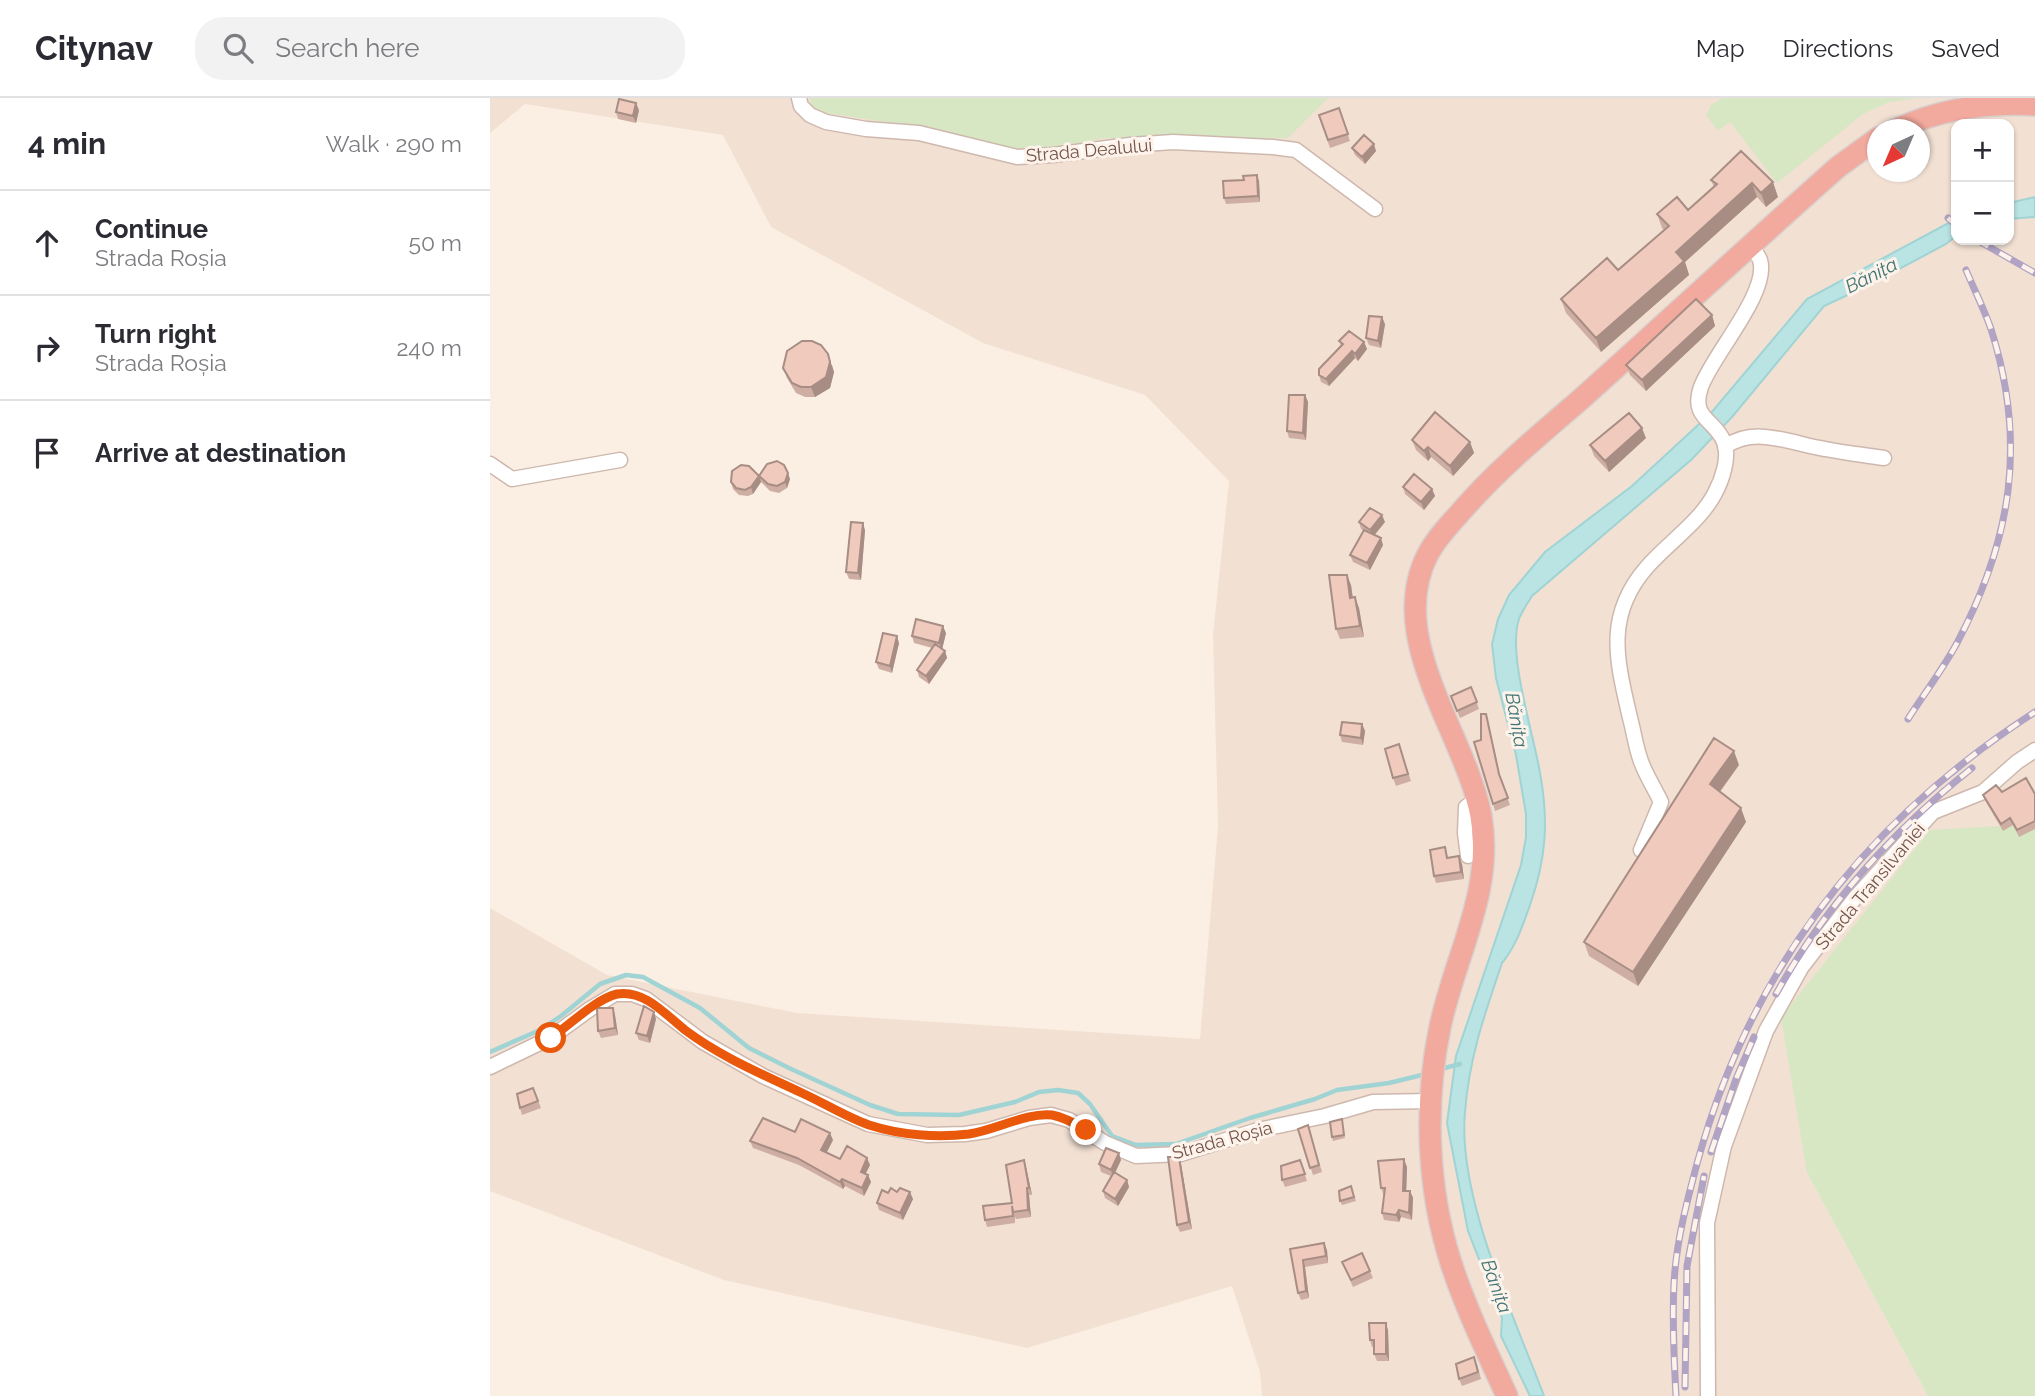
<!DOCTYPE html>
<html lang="en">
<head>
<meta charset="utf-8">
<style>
	:root { --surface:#fff; --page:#f2f2f3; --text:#2b2b33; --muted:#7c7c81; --line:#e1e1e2 }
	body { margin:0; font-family:Raleway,sans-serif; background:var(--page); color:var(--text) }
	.controls { position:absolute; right:21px; top:21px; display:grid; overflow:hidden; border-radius:14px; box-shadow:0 2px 5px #0004 }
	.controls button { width:63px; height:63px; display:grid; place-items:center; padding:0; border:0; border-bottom:2px solid var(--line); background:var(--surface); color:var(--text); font:35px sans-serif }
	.compass { position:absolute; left:1377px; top:21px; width:63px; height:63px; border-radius:50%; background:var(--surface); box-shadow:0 2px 5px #0004; rotate:224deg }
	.stop { position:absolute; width:21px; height:21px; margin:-16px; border:5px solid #ea580c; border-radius:50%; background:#fff }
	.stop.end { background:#ea580c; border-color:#fff; box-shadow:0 2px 7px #0008 }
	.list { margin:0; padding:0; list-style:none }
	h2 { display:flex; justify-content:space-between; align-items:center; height:91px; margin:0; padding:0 28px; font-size:30px }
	h2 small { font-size:23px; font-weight:400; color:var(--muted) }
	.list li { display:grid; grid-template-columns:46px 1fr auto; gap:21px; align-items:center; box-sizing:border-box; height:105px; padding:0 28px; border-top:2px solid var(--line) }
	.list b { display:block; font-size:26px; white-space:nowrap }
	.list p { margin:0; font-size:23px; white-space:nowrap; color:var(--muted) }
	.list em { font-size:23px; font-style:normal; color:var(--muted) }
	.icon { flex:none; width:38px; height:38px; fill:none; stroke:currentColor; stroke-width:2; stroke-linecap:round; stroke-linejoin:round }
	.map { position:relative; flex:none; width:1545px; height:1298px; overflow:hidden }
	header { display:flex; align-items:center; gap:42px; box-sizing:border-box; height:98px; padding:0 35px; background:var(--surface); border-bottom:2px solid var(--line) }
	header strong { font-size:33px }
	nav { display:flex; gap:38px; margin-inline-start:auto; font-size:24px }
	.search { width:490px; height:63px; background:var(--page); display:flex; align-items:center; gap:18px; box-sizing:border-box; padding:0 24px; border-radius:28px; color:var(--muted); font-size:26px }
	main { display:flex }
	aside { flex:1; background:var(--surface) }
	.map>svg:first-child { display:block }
	.residential { fill:#f2e0d3; fill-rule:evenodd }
	.green { fill:#d7e7c3 }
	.water { fill:#bae3e3; stroke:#a0d3d4; stroke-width:2 }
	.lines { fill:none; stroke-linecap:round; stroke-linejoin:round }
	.stream { stroke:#a0d3d4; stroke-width:4.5 }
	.minor-casing { stroke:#ceb8ae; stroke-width:17 }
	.highway-casing { stroke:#d8cfcd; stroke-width:24 }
	.minor { stroke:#fff; stroke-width:14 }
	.highway { stroke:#f2a99e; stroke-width:21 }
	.rail-casing { stroke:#b0a3c3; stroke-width:7 }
	.rail { stroke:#fef3ea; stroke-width:4.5; stroke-dasharray:13; stroke-linecap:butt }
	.wall { fill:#ceaea3 }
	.shaded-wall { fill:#a78d84 }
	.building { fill:#efcabd; stroke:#a78d84; stroke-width:2 }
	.route { stroke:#ea580c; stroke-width:9 }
	.labels { text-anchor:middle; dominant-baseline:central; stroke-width:6; stroke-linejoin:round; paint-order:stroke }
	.street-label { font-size:18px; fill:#72544b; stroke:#fef3ea }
	.water-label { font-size:19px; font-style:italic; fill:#407576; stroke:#fef3ea }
</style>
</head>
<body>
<header>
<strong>Citynav</strong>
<div class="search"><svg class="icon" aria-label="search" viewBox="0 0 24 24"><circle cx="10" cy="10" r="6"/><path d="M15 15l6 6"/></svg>Search here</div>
<nav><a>Map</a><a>Directions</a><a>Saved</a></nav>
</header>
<main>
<aside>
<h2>4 min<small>Walk · 290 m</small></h2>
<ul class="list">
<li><svg class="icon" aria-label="ahead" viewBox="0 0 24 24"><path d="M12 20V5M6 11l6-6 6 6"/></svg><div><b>Continue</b><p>Strada Roșia</p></div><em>50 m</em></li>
<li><svg class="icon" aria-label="right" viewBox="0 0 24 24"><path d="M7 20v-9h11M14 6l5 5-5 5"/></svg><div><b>Turn right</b><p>Strada Roșia</p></div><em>240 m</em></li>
<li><svg class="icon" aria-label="arrive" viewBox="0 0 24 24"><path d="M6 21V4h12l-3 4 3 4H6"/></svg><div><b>Arrive at destination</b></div></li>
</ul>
</aside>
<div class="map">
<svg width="1545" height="1298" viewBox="0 0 1545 1298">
	<rect width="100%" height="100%" fill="#fbefe4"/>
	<path class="residential" d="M 0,0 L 1545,0 L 1545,726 L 1317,1075 L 1438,1298 L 772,1298 L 770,1274 L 742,1188 L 537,1250 L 234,1182 L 0,1093 L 0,810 L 117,877 L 307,915 L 710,941 L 728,728 L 723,537 L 739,383 L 655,297 L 493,245 L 281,129 L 233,37 L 35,6 L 0,35 ZM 1466,26 L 1519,26 L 1519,142 L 1466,142 ZM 1388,32 L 1430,32 L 1430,74 L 1388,74 Z"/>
	<path class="green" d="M 320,0 L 838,0 L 798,40 L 614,40 L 544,56 L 512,51 L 416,27 L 323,13 Z
		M 1233,0 L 1430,0 L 1399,4 L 1373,16 L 1287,85 L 1240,24 L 1228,33 L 1216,17 L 1222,6 Z
		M 1545,726 L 1545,1298 L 1438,1298 L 1317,1075 L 1291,919 L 1440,732 Z"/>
	<path class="water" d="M 1545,99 L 1545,119 L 1519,121 L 1519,105 Z
		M 1466,121 L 1466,138 L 1456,146 L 1379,187 L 1334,208 L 1242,319 L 1201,362 L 1042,498 C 1038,505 1032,513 1029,521 C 1017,556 1044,637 1050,675 C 1059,724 1056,761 1040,807 C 1033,827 1026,848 1012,865 C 995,915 979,960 975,1014 C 967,1098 1024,1218 1054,1298 L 1040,1298 L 1011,1238 L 1012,1220 L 978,1133 L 957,1025 L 966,958 L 1031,767 L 1036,739 L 1036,716 L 1026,657 L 1006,580 L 1002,546 L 1008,521 L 1019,497 L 1055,454 L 1142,388 L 1221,315 L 1317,201 Z"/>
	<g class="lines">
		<path class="stream" d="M 0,954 L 50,932 L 71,918 L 110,886 L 136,877 L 153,879 L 210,910 L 259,950 L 299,970 L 380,1007 L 408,1016 L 469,1017 L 525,1004 L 549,994 L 568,992 L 588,995 L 600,1006 L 622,1038 L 646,1047 L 686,1046 L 760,1020 L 825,1001 L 847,992 L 899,985 L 936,976
			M 951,971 L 970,966"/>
		<g class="minor-casing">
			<path id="minor" d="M 309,0 L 311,8 L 320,17 L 336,24 L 376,31 L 429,35 L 527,59 L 563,57 L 640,47 L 683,44 L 783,49 L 806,52 L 885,111
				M 1235,349 C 1265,327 1302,346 1335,351 C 1355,355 1375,357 1394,360
				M 0,366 L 22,381 L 130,362
				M 1151,752 L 1171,704 C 1165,691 1157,679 1152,666 C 1146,652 1144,634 1140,620 C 1127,563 1114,518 1157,469 C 1178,445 1210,424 1225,395 C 1232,382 1240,359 1234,344 C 1225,321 1200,321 1211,289 C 1223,256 1280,194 1270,162 C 1268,157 1264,152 1262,148
				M 978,758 L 975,735 L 976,709 L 987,701
				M 0,969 L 60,940 L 100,911 L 125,896 L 142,896 L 156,901 L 213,944 L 273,978 L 378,1026 L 437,1037 L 475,1036 L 496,1033 L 539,1020 L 561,1017 L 579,1022 L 615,1045 L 646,1058 L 691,1056 L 768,1032 L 835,1018 L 883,1004 L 941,1003
				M 1218,1298 L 1217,1125 L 1234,1048 L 1276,933 L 1311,870 L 1365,800 L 1443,714 L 1493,694 L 1527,664 L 1545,652"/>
		</g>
		<g class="highway-casing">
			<path id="highway" d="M 1405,32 C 1450,11 1496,4 1545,7
				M 1017,1298 C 997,1254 976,1211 961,1165 C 937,1090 934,1006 950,929 C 965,857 1004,794 991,718 C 976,637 894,540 938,456 C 946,441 958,428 969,416 C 1005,374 1048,338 1090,302 C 1176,225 1261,146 1348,69 L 1388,40"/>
		</g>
		<use href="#minor" class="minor"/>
		<use href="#highway" class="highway"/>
		<g class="rail-casing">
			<path id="rail" d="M 1458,120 L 1466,127
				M 1487,142 L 1545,175
				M 1418,621 C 1434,596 1453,571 1467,545 C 1522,441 1537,344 1501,231 C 1494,211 1484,191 1476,172
				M 1286,896 C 1335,808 1404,732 1482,670
				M 1221,1054 L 1246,981 L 1264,939
				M 1195,1289 L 1197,1168 L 1214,1078
				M 1186,1298 C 1184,1261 1182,1223 1184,1186 C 1186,1144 1197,1103 1208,1062 C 1262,868 1377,722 1545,614"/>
		</g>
		<use href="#rail" class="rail"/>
	</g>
	<path class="wall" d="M 849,10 L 860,43 L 840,50 L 829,17 Z
		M 149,12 L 146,25 L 128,21 L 126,14 Z
		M 862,50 L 886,53 L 875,66 L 865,57 Z
		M 1251,53 L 1288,99 L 1276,109 L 1267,99 L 1195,164 L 1199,177 L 1111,254 L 1076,215 L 1071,201 L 1128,172 L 1174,132 L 1172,130 L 1167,116 L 1198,112 L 1224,89 L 1221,82 Z
		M 754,82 L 769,83 L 770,104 L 736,106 L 734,100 Z
		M 1222,217 L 1225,228 L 1156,293 L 1140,277 L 1136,267 Z
		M 895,226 L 891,250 L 879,247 L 876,240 Z
		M 849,243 L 874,244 L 877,251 L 868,263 L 865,260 L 839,288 L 831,284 L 829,277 L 851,248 Z
		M 342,267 L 344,274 L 340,290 L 325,299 L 315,299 L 306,295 L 297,280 L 293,270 Z
		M 815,297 L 818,304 L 816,342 L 799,340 L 797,333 Z
		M 1156,340 L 1119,374 L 1104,358 L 1100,347 Z
		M 922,342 L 980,344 L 984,355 L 963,378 L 941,359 L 938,363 L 926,352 Z
		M 269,378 L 300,381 L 297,390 L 289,395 L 280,393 L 271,384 L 263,396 L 258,398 L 249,397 L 243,391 L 241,384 Z
		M 913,389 L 942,391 L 945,398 L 934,412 L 915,396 Z
		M 869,424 L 895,424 L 884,437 L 893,447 L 880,472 L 863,464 L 860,457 L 874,433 L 871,431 Z
		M 375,432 L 371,482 L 359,481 L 356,474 Z
		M 861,487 L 863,500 L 869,510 L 874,539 L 850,541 L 846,531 Z
		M 456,535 L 452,551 L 455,553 L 457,560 L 439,586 L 429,579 L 427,572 L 442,550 L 424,545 L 422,538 Z
		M 409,545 L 402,575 L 389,571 L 386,564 Z
		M 981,589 L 989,611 L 970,620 L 961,598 Z
		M 996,616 L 998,623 L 1011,682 L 1020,707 L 1005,713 L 1003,706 L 991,642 Z
		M 872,626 L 875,633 L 873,647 L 852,644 L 850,637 Z
		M 909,646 L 921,683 L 906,688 L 903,680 Z
		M 1249,667 L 1230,694 L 1256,724 L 1148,888 L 1099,858 L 1094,844 Z
		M 1512,694 L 1545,696 L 1545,731 L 1529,739 L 1523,727 L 1513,733 L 1496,704 L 1493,697 Z
		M 955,749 L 958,760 L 972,766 L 974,781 L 946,785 L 944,778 Z
		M 125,917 L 128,937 L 111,940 L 108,933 Z
		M 166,921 L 160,945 L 149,942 L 146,935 Z
		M 43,990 L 51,1010 L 32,1017 L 30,1010 Z
		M 852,1021 L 855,1040 L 843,1043 L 842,1039 Z
		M 818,1027 L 832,1074 L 823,1077 L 808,1031 Z
		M 305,1034 L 343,1042 L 336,1055 L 350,1061 L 380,1067 L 375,1076 L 378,1077 L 381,1084 L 374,1098 L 355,1088 L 353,1091 L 309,1067 L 263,1050 L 260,1043 Z
		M 689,1059 L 691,1066 L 702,1131 L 690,1134 L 687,1127 Z
		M 631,1062 L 625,1075 L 637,1082 L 639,1089 L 628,1108 L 615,1100 L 613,1093 L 621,1078 L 611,1074 L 609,1066 Z
		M 810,1062 L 817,1083 L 795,1089 L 792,1082 Z
		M 536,1069 L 542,1097 L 539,1097 L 541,1119 L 526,1121 L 525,1119 L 525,1125 L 497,1129 L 495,1122 L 522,1105 Z
		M 917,1069 L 916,1093 L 920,1093 L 923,1100 L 922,1122 L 911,1119 L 909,1124 L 894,1122 L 892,1115 L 894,1098 L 891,1090 Z
		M 861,1088 L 866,1103 L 852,1107 L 850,1103 Z
		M 407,1094 L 423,1101 L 413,1122 L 389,1112 L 387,1105 L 398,1095 Z
		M 800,1151 L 837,1152 L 838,1165 L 815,1169 L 819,1200 L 811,1202 L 808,1195 Z
		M 852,1164 L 880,1173 L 883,1180 L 863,1189 Z
		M 898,1232 L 899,1263 L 887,1263 L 884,1256 L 884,1249 L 882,1249 L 880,1242 Z
		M 987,1266 L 991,1281 L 972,1288 L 969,1281 Z"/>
	<path class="shaded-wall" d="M 146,5 L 149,12 L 146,25 L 143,18 Z
		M 884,46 L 886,53 L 875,66 L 872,59 Z
		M 767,77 L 769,83 L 770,104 L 768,98 Z
		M 1283,84 L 1288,99 L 1276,109 L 1271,95 Z
		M 1262,85 L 1267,99 L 1195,164 L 1199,177 L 1111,254 L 1106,240 L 1186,154 Z
		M 1222,217 L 1225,228 L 1156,293 L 1152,282 Z
		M 892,219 L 895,226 L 891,250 L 888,243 Z
		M 874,244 L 877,251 L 868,263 L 865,256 Z
		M 862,253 L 865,260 L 839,288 L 836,281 Z
		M 338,256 L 344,274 L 340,290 L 325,299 L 321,289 Z
		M 815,297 L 818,304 L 816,342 L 813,335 Z
		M 1152,330 L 1156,340 L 1119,374 L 1115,363 Z
		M 980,344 L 984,355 L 963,378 L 960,368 Z
		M 938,349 L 941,359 L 938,363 L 934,353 Z
		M 298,375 L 300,381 L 297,390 L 295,384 Z
		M 269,378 L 271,384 L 263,396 L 261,389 Z
		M 942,391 L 945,398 L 934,412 L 931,404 Z
		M 892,417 L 895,424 L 883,439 L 880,432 Z
		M 373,425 L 375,432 L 371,482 L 368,475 Z
		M 891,440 L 893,447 L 880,472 L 877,465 Z
		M 857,477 L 861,487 L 864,511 L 860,500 Z
		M 865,499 L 869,510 L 874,539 L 870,528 Z
		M 453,528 L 456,535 L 452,552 L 449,545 Z
		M 407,538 L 409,545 L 402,575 L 400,568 Z
		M 455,553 L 457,560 L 439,586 L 436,578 Z
		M 872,626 L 875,633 L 873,647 L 871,640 Z
		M 1244,653 L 1249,667 L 1225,700 L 1220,686 Z
		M 1251,710 L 1256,724 L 1148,888 L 1143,874 Z
		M 969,758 L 972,766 L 974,781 L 971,774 Z
		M 123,910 L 125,917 L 128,937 L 125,930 Z
		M 164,914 L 166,921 L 160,945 L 157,938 Z
		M 340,1035 L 343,1042 L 334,1060 L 331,1052 Z
		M 629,1055 L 631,1062 L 623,1079 L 621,1072 Z
		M 689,1059 L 691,1066 L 702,1131 L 699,1124 Z
		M 377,1060 L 380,1067 L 373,1081 L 371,1074 Z
		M 914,1061 L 917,1069 L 916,1100 L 913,1093 Z
		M 534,1062 L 536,1069 L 542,1097 L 539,1090 Z
		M 378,1077 L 381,1084 L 374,1098 L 372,1090 Z
		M 352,1081 L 355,1088 L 353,1091 L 350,1084 Z
		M 637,1082 L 639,1089 L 628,1108 L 625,1101 Z
		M 537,1090 L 539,1097 L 541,1119 L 538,1112 Z
		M 920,1093 L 923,1100 L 922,1122 L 919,1115 Z
		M 420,1094 L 423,1101 L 413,1122 L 410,1115 Z
		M 909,1112 L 911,1119 L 909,1124 L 906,1117 Z
		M 834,1145 L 837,1152 L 838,1165 L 836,1158 Z
		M 813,1162 L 815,1169 L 819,1200 L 816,1193 Z
		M 896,1225 L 898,1232 L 899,1263 L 896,1256 Z"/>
	<path class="building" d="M 129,1 L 146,5 L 143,18 L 126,14 Z
		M 849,10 L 858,36 L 838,42 L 829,17 Z
		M 874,37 L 884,46 L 872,59 L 862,50 Z
		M 1251,53 L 1283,84 L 1271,95 L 1262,85 L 1186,154 L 1194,163 L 1106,240 L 1071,201 L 1117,160 L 1128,172 L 1179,128 L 1167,116 L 1187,99 L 1198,112 L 1227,86 L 1221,82 Z
		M 767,77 L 768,98 L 734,100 L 733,83 L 754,82 L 753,78 Z
		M 1206,201 L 1222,217 L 1152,282 L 1136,267 Z
		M 879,218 L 892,219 L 888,243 L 876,240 Z
		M 859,233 L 874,244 L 865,256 L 862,253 L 836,281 L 829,277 L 829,271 L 853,246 L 849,243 Z
		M 312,243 L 322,243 L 331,247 L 338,256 L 340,264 L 336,279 L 321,289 L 311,289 L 302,285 L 293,270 L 297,253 Z
		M 799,297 L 815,297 L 813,335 L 797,333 Z
		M 945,314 L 980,344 L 960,368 L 938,349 L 934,353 L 922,342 Z
		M 1139,315 L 1152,330 L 1115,363 L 1100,347 Z
		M 287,363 L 294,367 L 298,375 L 295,384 L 287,388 L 278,386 L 269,378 L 261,389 L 255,392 L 246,390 L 241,384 L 242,373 L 251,367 L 259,368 L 269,378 L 277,366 Z
		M 924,376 L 942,391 L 931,404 L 913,389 Z
		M 880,410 L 892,417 L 880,432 L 869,424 Z
		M 361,424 L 373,425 L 368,475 L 356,474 Z
		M 874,432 L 891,440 L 877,465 L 860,457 Z
		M 839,477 L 857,477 L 860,500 L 865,499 L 870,528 L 846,531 Z
		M 426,521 L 453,528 L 449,545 L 422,538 Z
		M 393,535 L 407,538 L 400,568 L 386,564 Z
		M 445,546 L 455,553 L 436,578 L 427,572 Z
		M 981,589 L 987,604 L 967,613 L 961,598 Z
		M 991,616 L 996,616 L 1009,676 L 1018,700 L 1003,706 L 984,644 L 991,642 Z
		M 852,624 L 872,626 L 871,640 L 850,637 Z
		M 1224,640 L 1244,653 L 1220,686 L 1251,710 L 1143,874 L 1094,844 Z
		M 909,646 L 918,676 L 903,680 L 895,651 Z
		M 1536,680 L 1545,696 L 1545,723 L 1527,732 L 1520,720 L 1511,726 L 1493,697 L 1506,687 L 1512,694 Z
		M 955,749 L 957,760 L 969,758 L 971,774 L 944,778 L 940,752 Z
		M 154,908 L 164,914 L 157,938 L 146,935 Z
		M 107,910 L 123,910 L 125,930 L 108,933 Z
		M 43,990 L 48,1003 L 30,1010 L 27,996 Z
		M 273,1020 L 305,1034 L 311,1021 L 340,1035 L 331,1052 L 350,1061 L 357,1048 L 377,1060 L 371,1074 L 378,1077 L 372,1090 L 352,1081 L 350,1084 L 307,1060 L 260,1043 Z
		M 852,1021 L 854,1037 L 842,1039 L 840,1024 Z
		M 818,1027 L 829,1067 L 820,1070 L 808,1031 Z
		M 616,1050 L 629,1055 L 621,1072 L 609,1066 Z
		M 678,1059 L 689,1059 L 699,1124 L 687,1127 Z
		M 914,1061 L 913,1093 L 920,1093 L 919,1115 L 909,1112 L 906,1117 L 892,1115 L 895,1090 L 891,1090 L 888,1063 Z
		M 534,1062 L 539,1090 L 537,1090 L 538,1112 L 523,1114 L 522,1108 L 523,1118 L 495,1122 L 493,1108 L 522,1105 L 516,1067 Z
		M 810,1062 L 815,1076 L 792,1082 L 791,1068 Z
		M 624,1074 L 637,1082 L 625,1101 L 613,1093 Z
		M 861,1088 L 864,1099 L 850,1103 L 849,1093 Z
		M 401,1090 L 407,1094 L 410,1090 L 420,1094 L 410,1115 L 387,1105 L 392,1092 L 398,1095 Z
		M 834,1145 L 836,1158 L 813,1162 L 816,1193 L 808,1195 L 800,1151 Z
		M 872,1155 L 880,1173 L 861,1182 L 852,1164 Z
		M 879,1225 L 896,1225 L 896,1256 L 884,1256 L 884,1242 L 880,1242 Z
		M 984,1259 L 988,1274 L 969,1281 L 966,1266 Z"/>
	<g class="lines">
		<path class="route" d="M 61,940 C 78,928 106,901 127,896 C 154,891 176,917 195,932 C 231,959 272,976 312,995 C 334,1005 356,1019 379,1027 C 410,1037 447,1040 479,1036 C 505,1032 538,1014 562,1017 C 574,1019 586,1026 596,1032"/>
	</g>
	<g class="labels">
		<g class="street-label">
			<text transform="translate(599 52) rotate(-5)">Strada Dealului</text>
			<text transform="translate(1380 788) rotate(-50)">Strada Transilvaniei</text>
			<text transform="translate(732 1042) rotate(-15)">Strada Roșia</text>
		</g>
		<g class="water-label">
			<text transform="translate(1381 177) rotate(-27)">Bănița</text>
			<text transform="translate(1027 622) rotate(80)">Bănița</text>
			<text transform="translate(1007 1188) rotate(70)">Bănița</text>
		</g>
	</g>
</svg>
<div class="controls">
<button>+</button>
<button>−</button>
</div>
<svg class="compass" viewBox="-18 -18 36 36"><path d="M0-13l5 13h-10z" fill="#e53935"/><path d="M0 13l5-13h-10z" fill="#7c7c81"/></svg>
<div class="stop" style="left:61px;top:940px"></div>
<div class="stop end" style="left:596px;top:1032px"></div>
</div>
</main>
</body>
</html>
